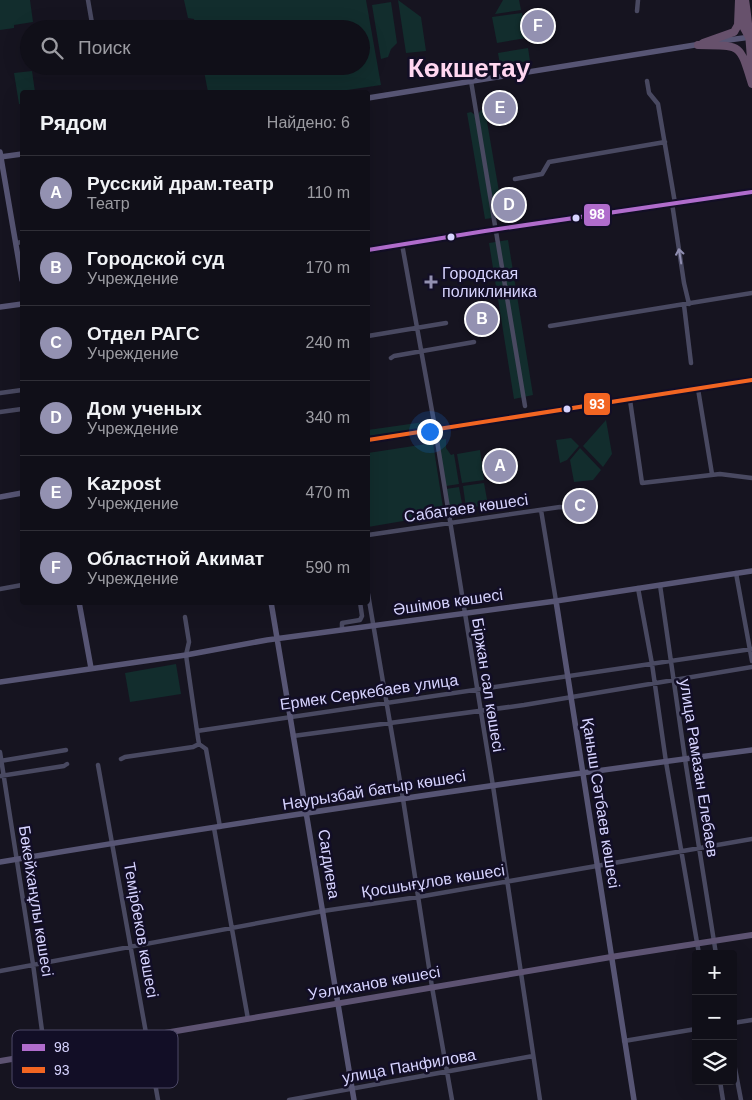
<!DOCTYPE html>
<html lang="ru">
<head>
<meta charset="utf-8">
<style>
	:root { --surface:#100f18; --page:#191821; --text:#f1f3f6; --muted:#9c9ca2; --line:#302f37; --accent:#9391b1 }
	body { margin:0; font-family:Arial,sans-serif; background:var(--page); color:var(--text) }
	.controls { position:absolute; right:15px; bottom:15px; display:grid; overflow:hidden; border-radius:5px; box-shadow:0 5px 20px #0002 }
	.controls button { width:45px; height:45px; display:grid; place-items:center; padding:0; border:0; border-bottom:1px solid var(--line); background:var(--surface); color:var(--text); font:25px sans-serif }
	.you { position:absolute; left:429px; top:431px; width:18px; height:18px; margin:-12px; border:4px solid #fff; border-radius:50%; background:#1a73e8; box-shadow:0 0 0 8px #1a73e833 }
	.badge { display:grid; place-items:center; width:32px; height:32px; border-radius:50%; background:var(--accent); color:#fff; font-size:16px; font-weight:700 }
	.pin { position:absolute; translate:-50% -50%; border:2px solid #fff; box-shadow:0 1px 5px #0006 }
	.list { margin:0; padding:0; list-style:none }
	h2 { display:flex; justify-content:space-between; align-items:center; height:65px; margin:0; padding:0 20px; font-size:21px }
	h2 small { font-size:16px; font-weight:400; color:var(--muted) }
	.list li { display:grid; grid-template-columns:32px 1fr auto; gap:15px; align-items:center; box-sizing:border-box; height:75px; padding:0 20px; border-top:1px solid var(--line) }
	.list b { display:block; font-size:19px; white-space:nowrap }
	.list p { margin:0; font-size:16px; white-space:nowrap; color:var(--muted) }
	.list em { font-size:16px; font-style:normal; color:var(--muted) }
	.icon { flex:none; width:28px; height:28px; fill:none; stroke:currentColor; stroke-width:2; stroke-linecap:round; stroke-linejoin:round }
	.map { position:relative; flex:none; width:752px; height:1100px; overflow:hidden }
	.search { position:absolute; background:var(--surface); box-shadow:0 5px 20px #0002; left:20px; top:20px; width:350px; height:55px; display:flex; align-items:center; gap:12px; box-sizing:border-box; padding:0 18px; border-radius:28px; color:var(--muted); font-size:19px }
	.panel { position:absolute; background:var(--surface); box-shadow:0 5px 20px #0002; left:20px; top:90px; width:350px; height:515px; border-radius:5px }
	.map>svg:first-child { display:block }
	.green { fill:#122d2d }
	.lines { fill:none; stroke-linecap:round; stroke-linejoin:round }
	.street { stroke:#494961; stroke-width:4.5 }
	.secondary { stroke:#575574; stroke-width:5.5 }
	.primary { stroke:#5d5372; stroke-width:6 }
	.highway { stroke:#67516c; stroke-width:8 }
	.bus-1-casing { stroke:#120e26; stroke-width:8 }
	.bus-2-casing { stroke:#120e26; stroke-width:8 }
	.bus-1 { stroke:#b06ccc; stroke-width:4 }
	.bus-2 { stroke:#f26522; stroke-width:4 }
	.oneway { stroke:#908eb0 }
	.bus-dot { fill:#d7d4ff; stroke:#120e26; stroke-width:2 }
	.poi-dot { fill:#9391b1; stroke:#120e26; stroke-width:2 }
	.labels { text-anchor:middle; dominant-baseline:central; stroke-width:5; stroke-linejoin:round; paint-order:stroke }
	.poi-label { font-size:16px; fill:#d7d4ff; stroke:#120e26; text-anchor:start }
	.street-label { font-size:16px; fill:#d7d4ff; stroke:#120e26 }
	.town-label { font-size:26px; font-weight:bold; fill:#ffd6f1; stroke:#120e26 }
	.key { fill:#120e26; stroke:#4d4967; stroke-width:1 }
	.key-label { font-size:14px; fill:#d7d4ff }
	.line-badge { stroke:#120e26; stroke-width:2 }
	.badge-label { font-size:14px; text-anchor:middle; font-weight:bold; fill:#fff }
</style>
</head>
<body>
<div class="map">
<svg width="752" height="1100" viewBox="0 0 752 1100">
	<rect width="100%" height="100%" fill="#161420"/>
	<path class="green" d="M 0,0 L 30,0 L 33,22 L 14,25 L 14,28 L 0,30 Z
		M 184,0 L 366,0 L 381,85 L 334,92 L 208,92 L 203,66 L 361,66 L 361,29 L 196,29 L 194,19 L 188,18 Z
		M 398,0 L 421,17 L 426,51 L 406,53 Z
		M 503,0 L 519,0 L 521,10 L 495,14 Z
		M 391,2 L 397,43 L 391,49 L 388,57 L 381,59 L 372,5 Z
		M 522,13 L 526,38 L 497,43 L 492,17 Z
		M 528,48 L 530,61 L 500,65 L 498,53 Z
		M 32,71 L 35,92 L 22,92 L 22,104 L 19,104 L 14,73 Z
		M 481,110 L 485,110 L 503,215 L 495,217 L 478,114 Z
		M 471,112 L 475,115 L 492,218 L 485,219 L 467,113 Z
		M 508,240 L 533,395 L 514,399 L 489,243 Z
		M 606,420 L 612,454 L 603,467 L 583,446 Z
		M 424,422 L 425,428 L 368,436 L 368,430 Z
		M 571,438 L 579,446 L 567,460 L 560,463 L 556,440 Z
		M 446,439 L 446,448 L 451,455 L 454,454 L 459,484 L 446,486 L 438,440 Z
		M 433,443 L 444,514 L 368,527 L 368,453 Z
		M 580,448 L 601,470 L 593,480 L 574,482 L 570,460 Z
		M 480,450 L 484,480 L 462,483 L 457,454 Z
		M 484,483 L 488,505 L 466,508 L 463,486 Z
		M 459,487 L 463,509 L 450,511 L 446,489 Z
		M 176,664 L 181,694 L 130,702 L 125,673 Z"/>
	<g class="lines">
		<path class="street" d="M 88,0 L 93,29
			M 637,11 L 638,0
			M 471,81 L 525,406
			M 647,81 L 649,93 L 658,104 L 675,203
			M 515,179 L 542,174 L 549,162 L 665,142
			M 672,203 L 684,283 L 689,304
			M 16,243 L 22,242
			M 402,244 L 434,422 L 493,786 L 540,1100
			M 684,305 L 691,363
			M 550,326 L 752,293
			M 368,336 L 446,323
			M 391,358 L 394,356 L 474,342
			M 698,389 L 712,474
			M 0,393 L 22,390
			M 630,400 L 642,483 L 720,474 L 752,478
			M 0,412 L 22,409
			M 541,510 L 556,601
			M 368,535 L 560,507 L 569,508
			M 736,573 L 752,661
			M 660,585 L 685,759 L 716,954
			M 638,588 L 652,664 L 666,762 L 699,954
			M 0,589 L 22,585
			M 368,594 L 403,799 L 432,987 L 452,1100
			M 185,617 L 189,642 L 186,655 L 198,738 L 199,744 L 206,749 L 220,827
			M 342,630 L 342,623 L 360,620 L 362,616 L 360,602
			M 197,731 L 752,649
			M 293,736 L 524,705 L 752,667
			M 0,752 L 33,964 L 45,1053
			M 121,759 L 125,757 L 193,747 L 199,744
			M 0,761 L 66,750
			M 98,765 L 158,1100
			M 0,776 L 64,766 L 67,764
			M 214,828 L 248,1019
			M 0,971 L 323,911 L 418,897 L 752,839
			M 733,1023 L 752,1020
			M 624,1041 L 696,1029
			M 733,1058 L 741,1100
			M 720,1081 L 723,1100
			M 289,1100 L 533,1056"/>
		<path class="secondary" d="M 713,42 L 751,37
			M 368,98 L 701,44
			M 0,152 L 22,280
			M 0,157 L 22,154
			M 368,250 L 485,231 L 752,192
			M 0,307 L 22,304
			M 368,440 L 752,380
			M 0,497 L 22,493
			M 556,601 L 634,1100
			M 79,602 L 91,668
			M 271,602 L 354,1100
			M 0,682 L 186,655 L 267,640 L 556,601 L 752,571
			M 0,862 C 250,820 501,783 752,750"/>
		<path class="primary" d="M 0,1061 L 611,957 L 752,935"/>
		<path class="highway" d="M 745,0 C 749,24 750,48 752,72
			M 742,13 L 744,28 L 749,37
			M 703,43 L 734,32 L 738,25 L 739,0
			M 698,45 C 742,46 739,42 752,84"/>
		<g class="bus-1-casing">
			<path id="bus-1" d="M 368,250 L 485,231 L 752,192"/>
		</g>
		<g class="bus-2-casing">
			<path id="bus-2" d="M 368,440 L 752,380"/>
		</g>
		<use href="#bus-1" class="bus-1"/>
		<use href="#bus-2" class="bus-2"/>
	</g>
	<defs><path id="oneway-shaft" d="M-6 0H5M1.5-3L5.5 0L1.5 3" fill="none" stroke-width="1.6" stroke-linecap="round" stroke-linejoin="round" transform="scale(1.25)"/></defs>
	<use class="oneway" href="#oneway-shaft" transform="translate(680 256) rotate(-99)"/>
	<g class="bus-dot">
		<circle cx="576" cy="218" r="4.5"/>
		<circle cx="451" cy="237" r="4.5"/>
		<circle cx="567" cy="409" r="4.5"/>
	</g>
	<path class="poi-dot" d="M428.5 274.5h5v5h5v5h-5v5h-5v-5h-5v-5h5z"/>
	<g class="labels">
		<g class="poi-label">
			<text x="442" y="273">Городская<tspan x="442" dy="18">поликлиника</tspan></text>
		</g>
		<g class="street-label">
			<text transform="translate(466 508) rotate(-8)">Сабатаев көшесі</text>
			<text transform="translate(448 602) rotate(-8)">Әшімов көшесі</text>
			<text transform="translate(488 685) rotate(81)">Біржан сал көшесі</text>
			<text transform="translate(369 692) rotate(-8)">Ермек Серкебаев улица</text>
			<text transform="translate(699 768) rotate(81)">улица Рамазан Елебаев</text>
			<text transform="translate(374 790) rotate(-9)">Наурызбай батыр көшесі</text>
			<text transform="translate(601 803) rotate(81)">Қаныш Сәтбаев көшесі</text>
			<text transform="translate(329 864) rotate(81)">Сагдиева</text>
			<text transform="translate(433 881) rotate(-9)">Қосшығұлов көшесі</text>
			<text transform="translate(36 901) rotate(81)">Бөкейханұлы көшесі</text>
			<text transform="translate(141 930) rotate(80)">Темірбеков көшесі</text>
			<text transform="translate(374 983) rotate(-10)">Уәлиханов көшесі</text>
			<text transform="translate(409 1066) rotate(-10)">улица Панфилова</text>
		</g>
		<g class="town-label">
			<text x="469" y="68">Көкшетау</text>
		</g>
	</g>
	<rect x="12" y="1030" width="166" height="58" rx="8" class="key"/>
	<rect x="22" y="1044" width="23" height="7" fill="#b06ccc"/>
	<rect x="22" y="1067" width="23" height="6" fill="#f26522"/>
	<g class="key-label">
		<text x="54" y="1052">98</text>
		<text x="54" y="1075">93</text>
	</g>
	<g class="line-badge">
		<rect x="583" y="203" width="28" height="24" rx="5" fill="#b06ccc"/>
		<rect x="583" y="392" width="28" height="24" rx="5" fill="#f26522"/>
	</g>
	<g class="badge-label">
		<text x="597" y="219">98</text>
		<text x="597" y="409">93</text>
	</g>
</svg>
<div class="controls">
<button>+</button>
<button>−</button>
<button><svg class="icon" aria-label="layers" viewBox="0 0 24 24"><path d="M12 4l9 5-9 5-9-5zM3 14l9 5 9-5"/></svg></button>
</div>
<div class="you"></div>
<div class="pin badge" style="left:500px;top:466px">A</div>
<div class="pin badge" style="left:482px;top:319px">B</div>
<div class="pin badge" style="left:580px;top:506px">C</div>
<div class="pin badge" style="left:509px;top:205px">D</div>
<div class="pin badge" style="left:500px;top:108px">E</div>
<div class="pin badge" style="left:538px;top:26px">F</div>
<div class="search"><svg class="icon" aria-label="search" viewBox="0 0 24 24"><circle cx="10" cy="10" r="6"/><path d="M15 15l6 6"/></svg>Поиск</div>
<section class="panel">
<h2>Рядом<small>Найдено: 6</small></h2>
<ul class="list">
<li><span class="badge">A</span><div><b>Русский драм.театр</b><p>Театр</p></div><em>110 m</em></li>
<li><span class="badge">B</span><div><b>Городской суд</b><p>Учреждение</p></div><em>170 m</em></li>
<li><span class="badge">C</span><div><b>Отдел РАГС</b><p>Учреждение</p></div><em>240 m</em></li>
<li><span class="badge">D</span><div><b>Дом ученых</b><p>Учреждение</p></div><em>340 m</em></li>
<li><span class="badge">E</span><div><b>Kazpost</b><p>Учреждение</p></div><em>470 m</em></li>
<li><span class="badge">F</span><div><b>Областной Акимат</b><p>Учреждение</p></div><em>590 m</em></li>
</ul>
</section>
</div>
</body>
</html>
